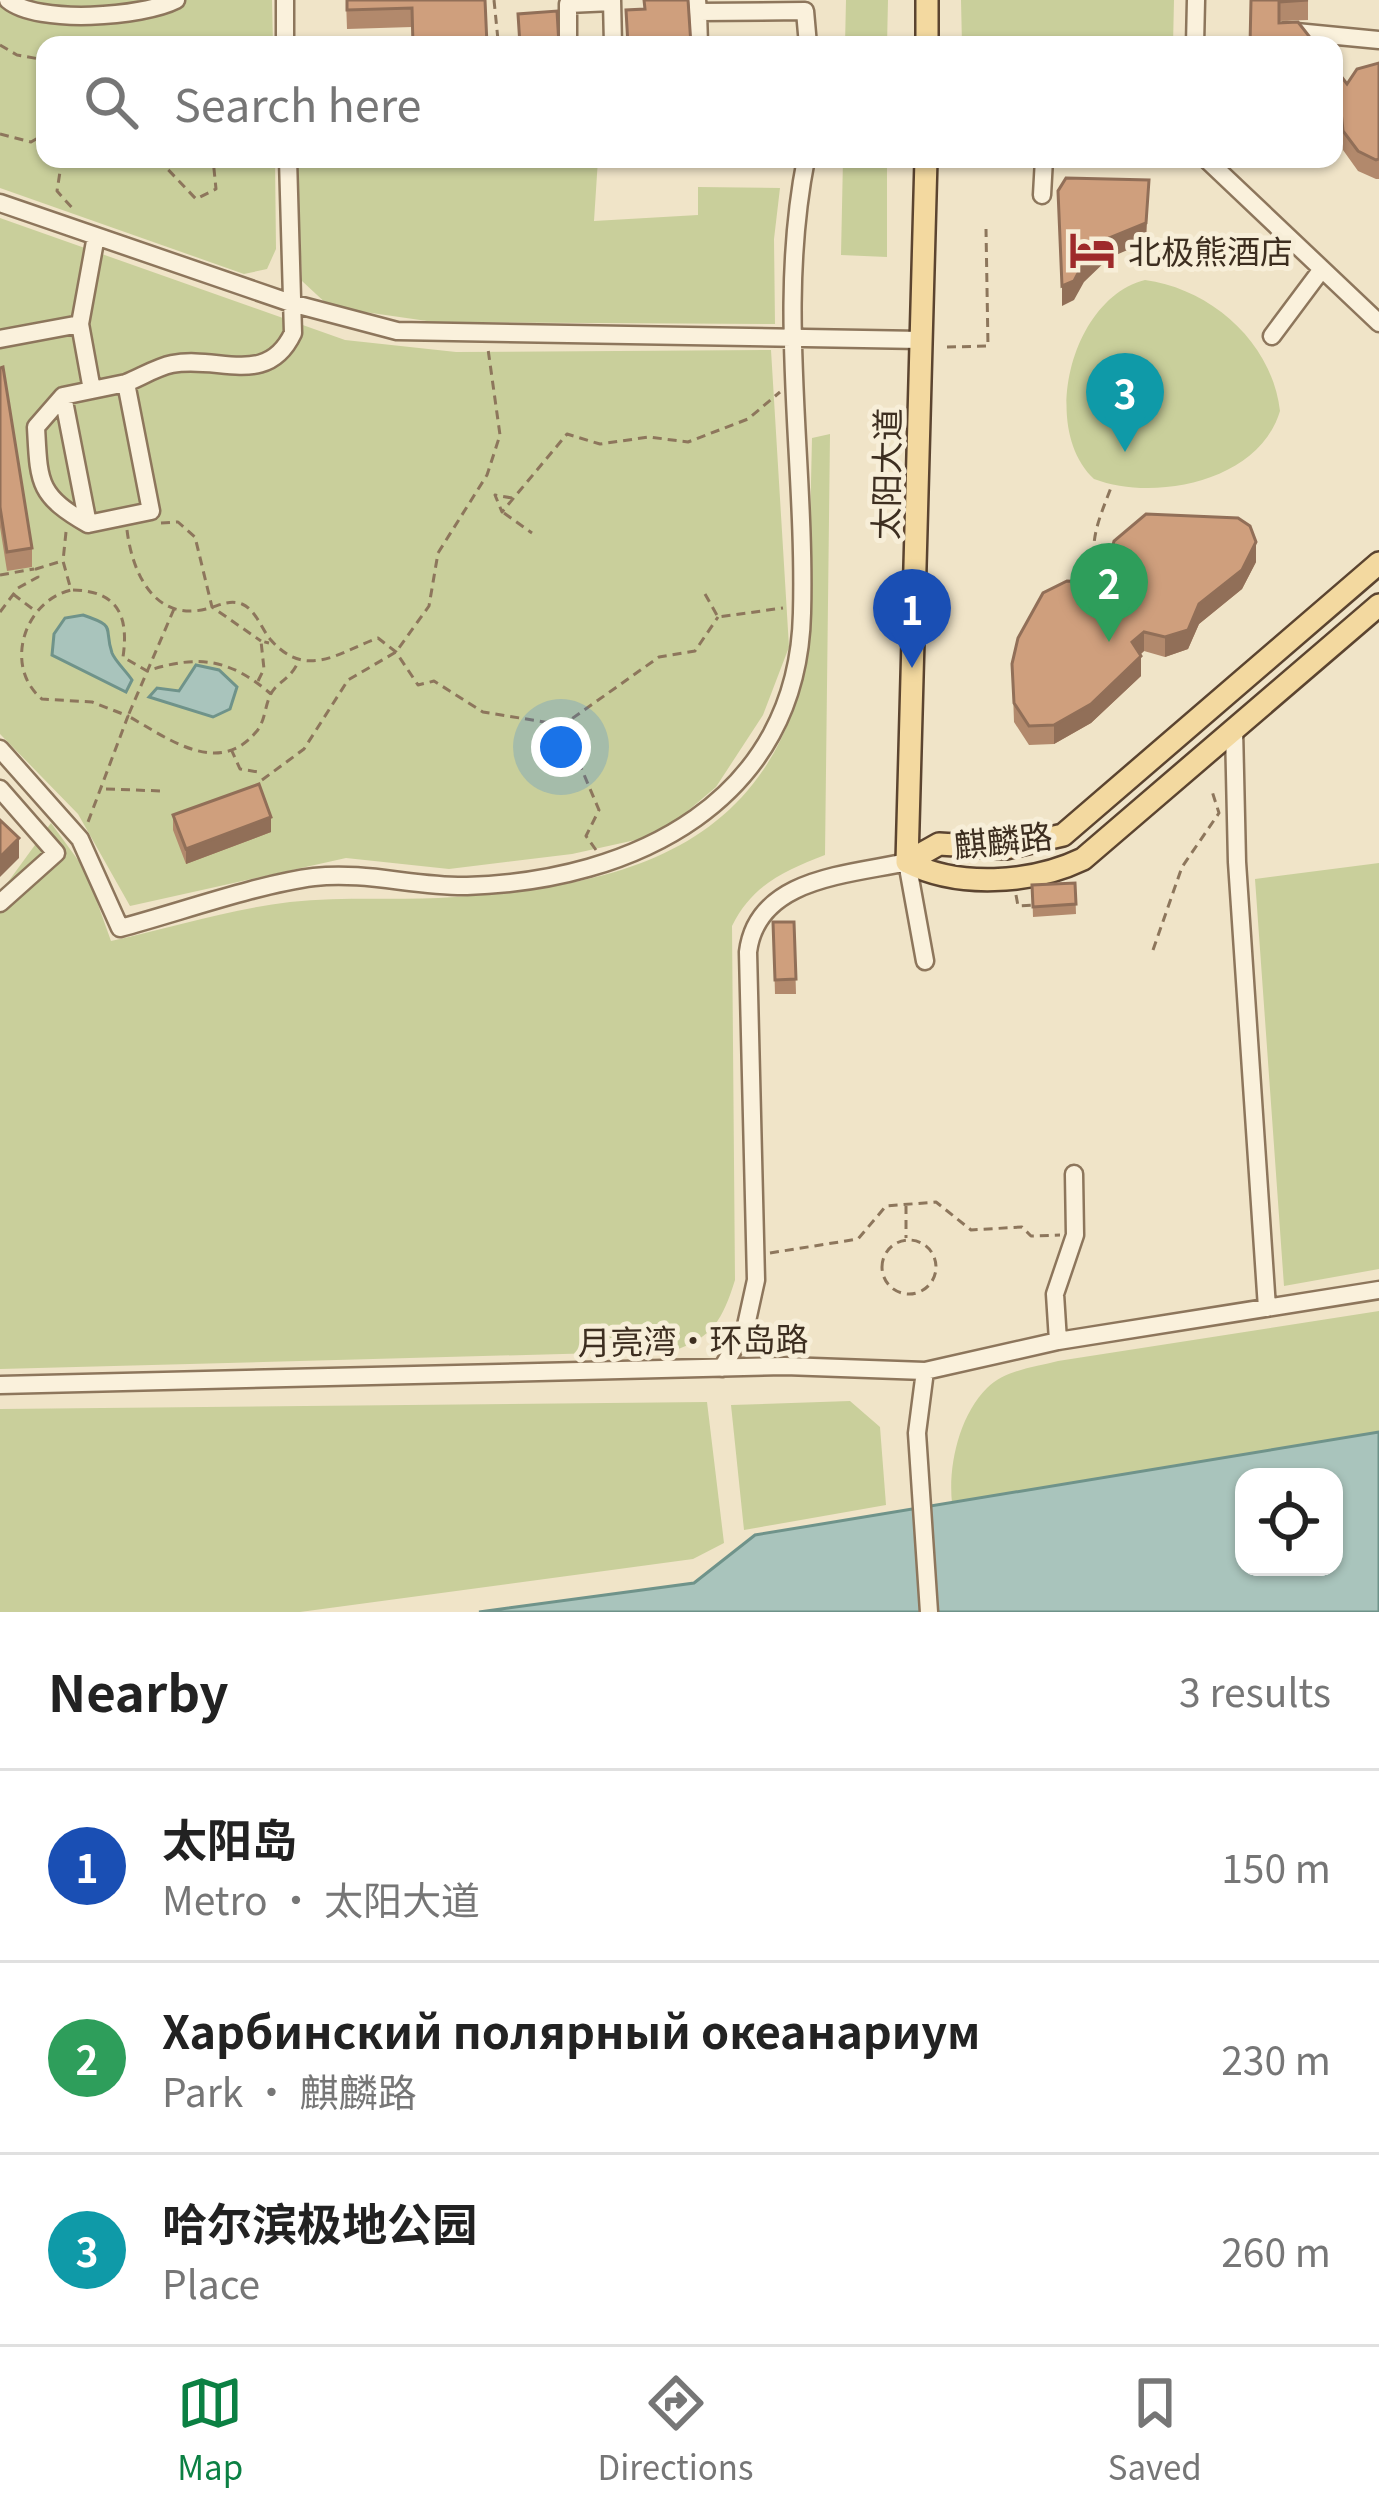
<!DOCTYPE html>
<html lang="en">
<head>
<meta charset="utf-8">
<style>
	:root { --surface:#fff; --page:#f6f6f6; --text:#222; --muted:#767676; --line:#e0e0e0; --accent:#0b8043 }
	body { margin:0; font-family:Georgia,"Noto Sans SC",serif; background:var(--page); color:var(--text) }
	.controls { position:absolute; right:36px; bottom:36px; display:grid; overflow:hidden; border-radius:24px; box-shadow:0 3px 9px #0004 }
	.controls button { width:108px; height:108px; display:grid; place-items:center; padding:0; border:0; border-bottom:3px solid var(--line); background:var(--surface); color:var(--text); font:60px sans-serif }
	.you { position:absolute; left:561px; top:747px; width:42px; height:42px; margin:-30px; border:9px solid #fff; border-radius:50%; background:#1a73e8; box-shadow:0 0 0 18px #1a73e833 }
	.badge { display:grid; place-items:center; width:78px; height:78px; border-radius:50%; background:var(--accent); color:#fff; font-size:39px; font-weight:700 }
	.pin { position:absolute; translate:-50% -99px; filter:drop-shadow(0 3px 6px #0008) }
	.pin::after { content:''; position:absolute; top:63px; width:42px; height:36px; background:inherit; clip-path:polygon(0 0,100% 0,50% 100%) }
	.list { margin:0; padding:0; list-style:none }
	h2 { display:flex; justify-content:space-between; align-items:center; height:156px; margin:0; padding:0 48px; font-size:51px }
	h2 small { font-size:39px; font-weight:400; color:var(--muted) }
	.list li { display:grid; grid-template-columns:78px 1fr auto; gap:36px; align-items:center; box-sizing:border-box; height:192px; padding:0 48px; border-top:3px solid var(--line) }
	.list b { display:block; font-size:45px; white-space:nowrap }
	.list p { margin:0; font-size:39px; white-space:nowrap; color:var(--muted) }
	.list em { font-size:39px; font-style:normal; color:var(--muted) }
	.icon { flex:none; width:66px; height:66px; fill:none; stroke:currentColor; stroke-width:2; stroke-linecap:round; stroke-linejoin:round }
	.map { position:relative; flex:none; width:1379px; height:1612px; overflow:hidden }
	.search { position:absolute; background:var(--surface); box-shadow:0 3px 9px #0004; left:36px; right:36px; top:36px; height:132px; display:flex; align-items:center; gap:30px; box-sizing:border-box; padding:0 42px; border-radius:24px; color:var(--muted); font-size:45px }
	.sheet { height:732px; background:var(--surface) }
	nav { display:flex; justify-content:space-around; align-items:center; box-sizing:border-box; height:168px; border-top:3px solid var(--line); background:var(--surface); font-size:33px; color:var(--muted) }
	nav a { display:grid; justify-items:center; gap:6px }
	nav .on { color:var(--accent) }
	.map>svg:first-child { display:block }
	.green { fill:#c9cf9b }
	.water { fill:#a9c4bc; stroke:#6f938a; stroke-width:3; fill-rule:evenodd }
	.lines { fill:none; stroke-linecap:round; stroke-linejoin:round }
	.minor-casing { stroke:#8d765c; stroke-width:21 }
	.major-casing { stroke:#5b4430; stroke-width:26 }
	.path { stroke:#8d765c; stroke-width:3; stroke-dasharray:9 6; stroke-linecap:butt }
	.minor { stroke:#faf1dc; stroke-width:16 }
	.major { stroke:#f3d9a0; stroke-width:21 }
	.wall { fill:#b2896c }
	.shaded-wall { fill:#916f58 }
	.building { fill:#cf9f7d; stroke:#916f58; stroke-width:3 }
	.labels { text-anchor:middle; dominant-baseline:central; stroke-width:10; stroke-linejoin:round; paint-order:stroke }
	.poi-label { font-size:33px; fill:#3d2e20; stroke:#f7eed8; text-anchor:start }
	.street-label { font-size:33px; fill:#3d2e20; stroke:#f7eed8 }
</style>
</head>
<body>
<div class="map">
<svg width="1379" height="1612" viewBox="0 0 1379 1612">
	<rect width="100%" height="100%" fill="#f0e4c8"/>
	<path class="green" d="M 0,0 L 272,0 L 273,45 L 45,45 L 45,159 L 275,159 L 276,249 L 267,269 L 244,274 L 0,188 Z
		M 846,0 L 888,0 L 887,45 L 845,45 Z
		M 961,0 L 1174,0 L 1173,45 L 962,45 Z
		M 297,159 L 598,159 L 594,221 L 698,215 L 698,187 L 780,188 L 774,239 L 775,324 L 434,322 L 330,307 L 302,281 Z
		M 843,159 L 887,159 L 887,257 L 841,255 Z
		M 0,218 L 345,340 L 456,352 L 771,350 L 789,647 L 763,715 L 716,787 L 677,820 L 640,839 L 572,854 L 449,869 L 346,858 L 130,906 L 78,814 L 0,734 Z
		M 1145,280 C 1211,289 1272,342 1280,411 C 1259,482 1154,502 1094,479 C 1039,427 1072,298 1145,280 Z
		M 830,434 L 825,855 C 784,871 752,885 732,926 L 735,1280 C 723,1319 712,1339 672,1351 L 0,1369 L 0,893 L 51,823 L 86,871 L 111,941 C 170,928 231,909 290,902 C 345,896 400,901 455,897 C 625,886 769,848 807,660 L 812,438 Z
		M 1379,863 L 1379,1269 L 1284,1286 L 1255,879 Z
		M 1379,1311 L 1379,1432 L 952,1503 C 948,1466 959,1416 987,1388 C 1005,1370 1035,1367 1058,1361 Z
		M 850,1401 L 880,1427 L 886,1505 L 744,1530 L 731,1405 Z
		M 707,1402 L 724,1543 L 693,1559 L 300,1612 L 0,1612 L 0,1409 Z"/>
	<path class="water" d="M 83,615 C 118,627 103,626 112,653 C 115,661 127,672 132,680 L 126,692 L 52,655 L 54,634 L 65,618 Z
		M 196,665 L 219,670 L 237,687 L 230,709 L 213,717 L 149,697 L 157,688 L 179,691 Z
		M 1379,1432 L 1379,1612 L 479,1612 L 694,1583 L 755,1535 ZM 1244,1477 L 1334,1477 L 1334,1567 L 1244,1567 Z"/>
	<g class="lines">
		<g class="minor-casing">
			<path id="minor" d="M 8,0 C 38,25 143,17 176,0
				M 285,0 L 285,45
				M 612,0 L 613,45
				M 697,0 L 698,12 L 805,11 L 808,45
				M 698,12 L 699,45
				M 1286,31 L 1379,40
				M 568,45 L 568,4 L 612,2
				M 1195,45 L 1196,0
				M 1206,159 L 1379,323
				M 1042,195 L 1044,159
				M 0,203 L 291,303 L 397,331 L 921,340
				M 1272,336 L 1322,269
				M 0,339 L 80,324
				M 126,383 C 141,377 157,367 172,364 C 219,355 267,388 293,333 L 288,159
				M 92,390 L 63,396 L 88,524 L 151,511 L 126,383 L 92,390 L 80,324 L 96,236
				M 63,396 L 36,427 C 39,482 37,495 88,524
				M 1234,729 L 1237,862 L 1267,1308
				M 0,749 L 80,839 L 120,928 C 177,913 258,884 314,877 C 366,871 415,887 467,886 C 634,881 798,801 802,613 C 806,460 776,310 806,159
				M 0,789 L 56,853 L 0,903
				M 1058,1341 L 1055,1294 L 1075,1235 L 1074,1174
				M 722,1368 L 745,1330 L 756,1280 L 748,952 C 757,878 847,875 907,862 L 925,961
				M 925,1371 L 917,1433 L 929,1612
				M 0,1385 L 785,1366 L 925,1371 L 1058,1341 L 1379,1290"/>
		</g>
		<g class="major-casing">
			<path id="major" d="M 927,45 L 927,0
				M 907,862 L 926,159
				M 907,862 L 939,844 L 1006,848 L 1063,835 L 1379,563
				M 907,862 C 957,888 1031,884 1083,859 L 1379,605"/>
		</g>
		<path class="path" d="M 494,0 L 498,40 L 519,39
			M 0,45 L 17,55 L 45,60
			M 0,134 L 31,142 L 45,134
			M 62,159 L 57,191 L 74,210
			M 101,159 L 118,166 L 139,159
			M 158,159 L 196,199 L 216,189 L 213,159
			M 1176,162 L 1183,159
			M 947,347 L 988,346 L 986,229
			M 512,498 L 495,495 L 502,512 L 567,434 L 600,444 L 649,437 L 688,442 L 748,419 L 780,392
			M 504,513 L 532,533
			M 161,523 L 178,522 L 195,537 L 212,607 L 261,641
			M 127,530 C 132,572 154,622 206,609 C 219,606 229,599 242,604 C 256,610 261,628 270,639 C 306,681 339,652 378,638 L 396,652 L 418,685 L 434,681 L 483,712 L 563,725
			M 66,532 L 63,561 L 71,590 C 24,601 3,667 42,699 L 92,702 L 128,716 L 88,822
			M 0,575 L 34,569
			M 1104,584 C 1083,550 1099,520 1112,485
			M 73,590 C 118,591 129,616 123,657 L 147,671 C 199,654 230,659 271,694
			M 13,594 L 34,610
			M 705,594 L 718,617 L 783,608
			M 174,609 L 128,716 C 166,737 218,778 256,732 C 267,720 264,700 275,688 C 285,678 293,675 299,660
			M 0,612 L 18,588 L 38,577 L 36,569 L 62,561
			M 258,681 L 264,669 L 261,641 L 269,643
			M 231,749 L 240,769 L 258,772
			M 262,780 L 304,749 L 348,680 L 396,652 L 429,606 L 438,553 L 487,475 L 500,435 L 488,349
			M 106,789 L 162,791
			M 596,850 L 586,836 L 599,810 L 563,725 L 659,657 L 695,651 L 718,617
			M 1016,895 L 1018,906 L 1033,905
			M 1153,950 L 1182,867 L 1219,813 L 1211,788
			M 906,1205 L 906,1238
			M882 1267a27 27 0 1 1 54 0a27 27 0 1 1-54 0Z
			M 770,1253 L 858,1239 L 886,1206 L 936,1202 L 971,1230 L 1022,1227 L 1031,1236 L 1060,1235"/>
		<use href="#minor" class="minor"/>
		<use href="#major" class="major"/>
	</g>
	<path class="wall" d="M 346,0 L 485,0 L 412,27 L 347,29 Z
		M 1251,0 L 1308,0 L 1308,20 L 1279,21 L 1250,45 Z
		M 1379,63 L 1379,179 L 1376,179 L 1358,171 L 1343,150 L 1340,121 L 1334,114 L 1334,67 L 1347,84 Z
		M 0,368 L 32,548 L 32,567 L 7,571 L 0,527 Z
		M 1256,562 L 1242,589 L 1199,624 L 1188,649 L 1165,657 L 1144,651 L 1140,655 L 1141,676 L 1091,723 L 1054,744 L 1029,745 L 1014,722 L 1012,664 L 1104,583 Z
		M 173,815 L 271,832 L 186,864 L 173,830 Z
		M 1075,883 L 1076,914 L 1033,917 L 1032,885 Z
		M 773,922 L 794,922 L 796,994 L 775,994 Z"/>
	<path class="shaded-wall" d="M 1149,180 L 1146,242 L 1109,258 L 1084,282 L 1074,300 L 1062,306 L 1062,286 L 1084,262 Z
		M 1256,542 L 1256,562 L 1242,589 L 1199,624 L 1188,649 L 1165,657 L 1165,637 L 1199,604 Z
		M 1144,632 L 1144,651 L 1132,662 L 1132,642 Z
		M 1141,656 L 1141,676 L 1091,723 L 1054,744 L 1054,725 Z
		M 271,817 L 271,832 L 186,864 L 186,849 Z
		M 19,838 L 19,858 L 0,877 L 0,857 Z"/>
	<path class="building" d="M 347,0 L 485,0 L 487,45 L 413,45 L 412,8 L 347,10 Z
		M 644,0 L 688,0 L 691,45 L 628,45 L 626,10 L 645,9 Z
		M 1251,0 L 1308,0 L 1279,2 L 1279,23 L 1298,22 L 1316,45 L 1250,45 Z
		M 557,11 L 559,45 L 520,45 L 518,14 Z
		M 1379,63 L 1379,159 L 1376,160 L 1358,151 L 1343,131 L 1340,101 L 1334,94 L 1334,67 L 1347,84 L 1357,69 Z
		M 1066,178 L 1149,180 L 1146,223 L 1109,238 L 1084,262 L 1074,281 L 1062,286 L 1058,191 Z
		M 3,367 L 32,548 L 7,552 L 0,507 L 0,368 Z
		M 1146,514 L 1238,518 L 1250,526 L 1256,542 L 1242,570 L 1199,604 L 1188,630 L 1165,637 L 1144,632 L 1132,642 L 1141,656 L 1091,704 L 1054,725 L 1029,726 L 1014,703 L 1012,664 L 1018,638 L 1043,593 L 1067,581 L 1104,583 L 1114,541 Z
		M 259,784 L 271,817 L 186,849 L 173,815 Z
		M 0,820 L 19,838 L 0,857 Z
		M 1075,883 L 1076,904 L 1033,907 L 1032,885 Z
		M 773,922 L 794,922 L 796,979 L 775,980 Z"/>
	<defs>
		<g id="hotel-bare" transform="scale(3.6)"><path d="M-6-4.5h1.5V1H6V5H4.5V3h-9V5H-6ZM-4 0a1.8 1.8 0 1 1 3.6 0ZM.5 0V-2.5h3Q6-2.5 6 0Z" fill="#9e2a2b" stroke="#f7eed8" stroke-width="2.5" paint-order="stroke"/></g>
	</defs>
	<g fill-rule="evenodd">
		<use href="#hotel-bare" x="1092" y="250"/>
	</g>
	<g class="labels">
		<g class="poi-label">
			<text x="1128" y="250">北极熊酒店</text>
		</g>
		<g class="street-label">
			<text transform="translate(885 474) rotate(-89)">太阳大道</text>
			<text transform="translate(1003 839) rotate(-6)">麒麟路</text>
			<text transform="translate(693 1339) rotate(-1)">月亮湾·环岛路</text>
		</g>
	</g>
</svg>
<div class="controls">
<button><svg class="icon" aria-label="locate" viewBox="0 0 24 24"><circle cx="12" cy="12" r="6"/><path d="M12 2v4M12 18v4M2 12h4M18 12h4"/></svg></button>
</div>
<div class="you"></div>
<div class="pin badge" style="left:912px;top:668px;background:#1a4fb4">1</div>
<div class="pin badge" style="left:1109px;top:642px;background:#2e9e5b">2</div>
<div class="pin badge" style="left:1125px;top:452px;background:#0f9aa8">3</div>
<div class="search"><svg class="icon" aria-label="search" viewBox="0 0 24 24"><circle cx="10" cy="10" r="6"/><path d="M15 15l6 6"/></svg>Search here</div>
</div>
<section class="sheet">
<h2>Nearby<small>3 results</small></h2>
<ul class="list">
<li><span class="badge" style="background:#1a4fb4">1</span><div><b>太阳岛</b><p>Metro · 太阳大道</p></div><em>150 m</em></li>
<li><span class="badge" style="background:#2e9e5b">2</span><div><b>Харбинский полярный океанариум</b><p>Park · 麒麟路</p></div><em>230 m</em></li>
<li><span class="badge" style="background:#0f9aa8">3</span><div><b>哈尔滨极地公园</b><p>Place</p></div><em>260 m</em></li>
</ul>
</section>
<nav>
<a class="on"><svg class="icon" aria-label="map" viewBox="0 0 24 24"><path d="M3 6l6-2 6 2 6-2v14l-6 2-6-2-6 2zM9 4v14M15 6v14"/></svg>Map</a>
<a><svg class="icon" aria-label="directions" viewBox="0 0 24 24"><path d="M12 3l9 9-9 9-9-9zM9 14v-3h6M13 9l2 2-2 2"/></svg>Directions</a>
<a><svg class="icon" aria-label="saved" viewBox="0 0 24 24"><path d="M7 4h10v16l-5-4-5 4z"/></svg>Saved</a>
</nav>
</body>
</html>
